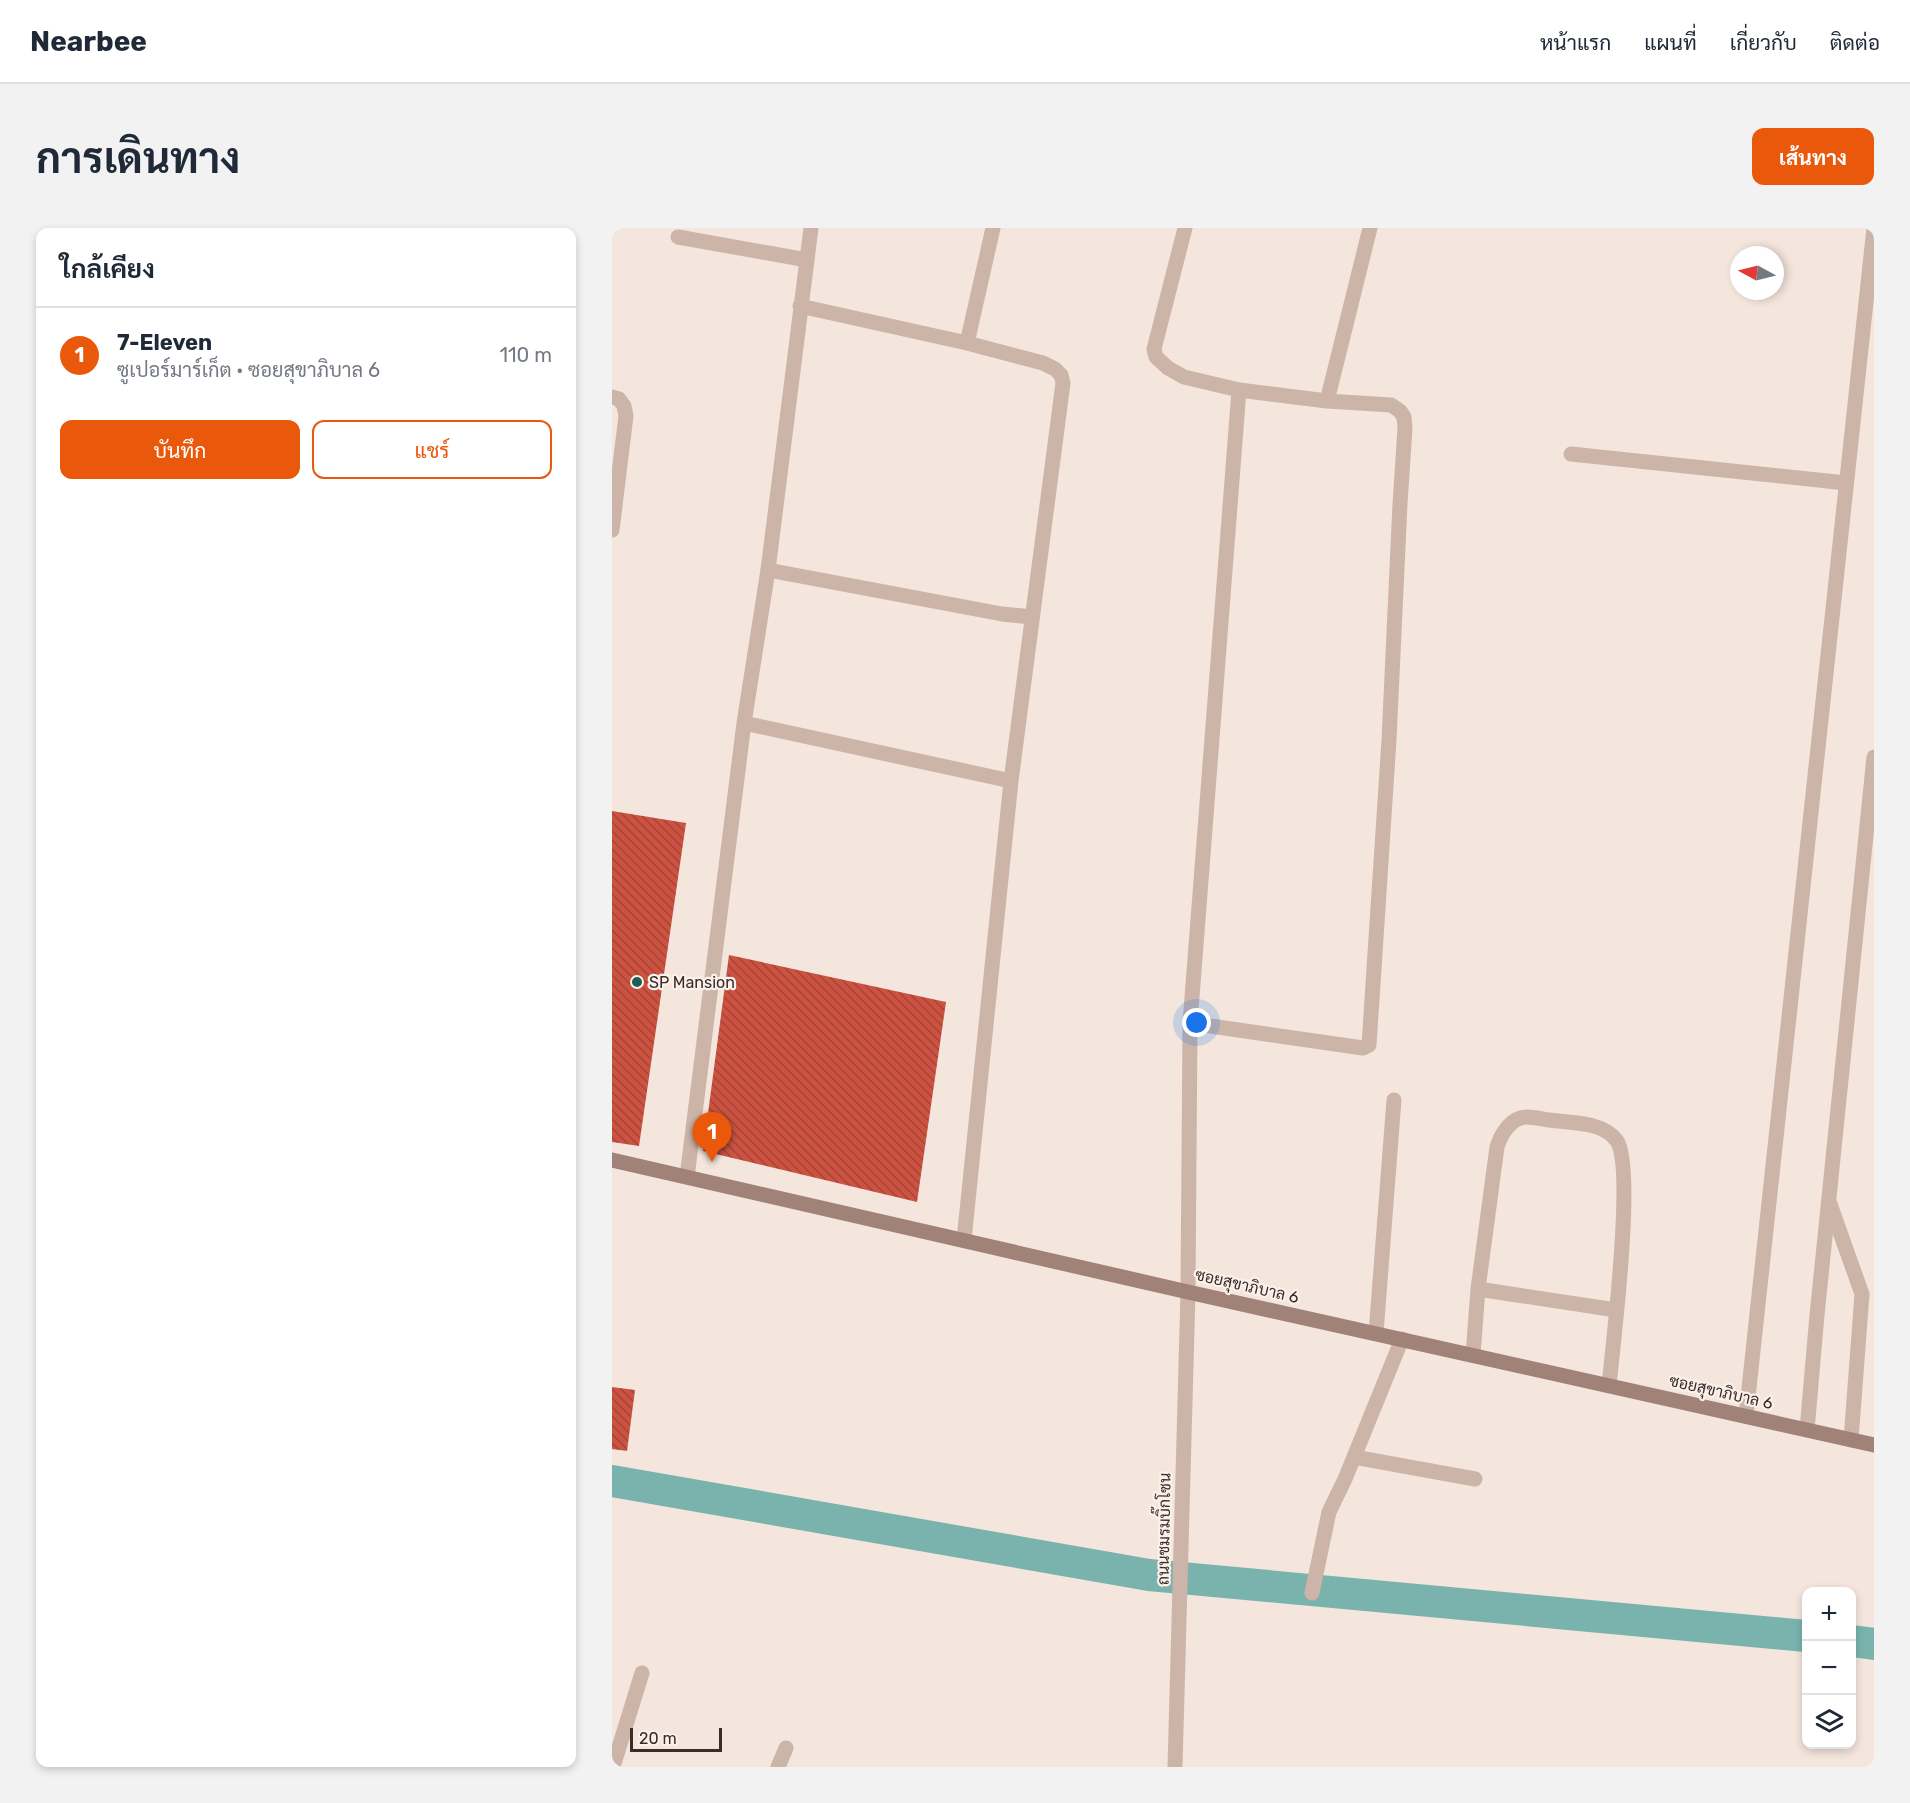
<!DOCTYPE html>
<html lang="th">
<head>
<meta charset="utf-8">
<style>
	:root { --surface:#fff; --page:#f2f2f3; --text:#1f2937; --muted:#747a83; --line:#e0e1e3; --accent:#ea580c }
	body { margin:0; font-family:Rubik,Sarabun,sans-serif; background:var(--page); color:var(--text) }
	.controls { position:absolute; right:18px; bottom:18px; display:grid; overflow:hidden; border-radius:12px; box-shadow:0 3px 9px #0003 }
	.controls button { width:54px; height:54px; display:grid; place-items:center; padding:0; border:0; border-bottom:2px solid var(--line); background:var(--surface); color:var(--text); font:30px sans-serif }
	.compass { position:absolute; left:1118px; top:18px; width:54px; height:54px; border-radius:50%; background:var(--surface); box-shadow:0 3px 9px #0003; rotate:277deg }
	.scale { position:absolute; left:18px; bottom:15px; width:92px; box-sizing:border-box; padding-left:6px; border:3px solid #392c29; border-top:0; font-size:16px; line-height:21px; white-space:nowrap; color:#392c29; -webkit-text-stroke:4px #fbf1ea; paint-order:stroke }
	.you { position:absolute; left:585px; top:795px; width:21px; height:21px; margin:-15px; border:4px solid #fff; border-radius:50%; background:#1a73e8; box-shadow:0 0 0 9px #1a73e833 }
	.badge { display:grid; place-items:center; width:39px; height:39px; border-radius:50%; background:var(--accent); color:#fff; font-size:20px; font-weight:700 }
	.pin { position:absolute; translate:-50% -50px; filter:drop-shadow(0 2px 3px #0008) }
	.pin::after { content:''; position:absolute; top:32px; width:21px; height:18px; background:inherit; clip-path:polygon(0 0,100% 0,50% 100%) }
	.list { margin:0; padding:0; list-style:none }
	h2 { display:flex; justify-content:space-between; align-items:center; height:78px; margin:0; padding:0 24px; font-size:26px }
	h2 small { font-size:20px; font-weight:400; color:var(--muted) }
	.list li { display:grid; grid-template-columns:39px 1fr auto; gap:18px; align-items:center; box-sizing:border-box; height:96px; padding:0 24px; border-top:2px solid var(--line) }
	.list b { display:block; font-size:22px; white-space:nowrap }
	.list p { margin:0; font-size:20px; white-space:nowrap; color:var(--muted) }
	.list em { font-size:20px; font-style:normal; color:var(--muted) }
	.actions { display:flex; gap:12px; padding:18px 24px }
	.actions a { flex:1; padding:14px 0; border:2px solid var(--accent); border-radius:12px; text-align:center; font-size:21px; color:var(--accent) }
	.actions .main { background:var(--accent); color:#fff }
	.icon { flex:none; width:33px; height:33px; fill:none; stroke:currentColor; stroke-width:2; stroke-linecap:round; stroke-linejoin:round }
	.map { position:relative; flex:none; width:1262px; height:1539px; overflow:hidden; border-radius:12px }
	header { display:flex; align-items:center; gap:36px; box-sizing:border-box; height:84px; padding:0 30px; background:var(--surface); border-bottom:2px solid var(--line) }
	header strong { font-size:28px }
	nav { display:flex; gap:33px; margin-inline-start:auto; font-size:21px }
	.intro { display:flex; align-items:center; justify-content:space-between; box-sizing:border-box; height:144px; padding:0 36px }
	h1 { margin:0; font-size:42px }
	.button { padding:15px 27px; border-radius:12px; background:var(--accent); color:#fff; font-size:21px; font-weight:700 }
	main { display:flex; gap:36px; padding:0 36px }
	aside { flex:1; background:var(--surface); border-radius:12px; box-shadow:0 3px 9px #0003 }
	.map>svg:first-child { display:block }
	.lines { fill:none; stroke-linecap:round; stroke-linejoin:round }
	.canal { stroke:#7ab3ae; stroke-width:32 }
	.building { fill:url(#building-back-hatch) }
	.lane { stroke:#cdb4a8; stroke-width:15 }
	.street { stroke:#cdb4a8; stroke-width:15 }
	.secondary { stroke:#a18279; stroke-width:15 }
	.poi-dot { fill:#1b5d59; stroke:#fbf1ea; stroke-width:2 }
	.labels { text-anchor:middle; dominant-baseline:central; stroke-width:4.5; stroke-linejoin:round; paint-order:stroke }
	.poi-label { font-size:16px; fill:#392c29; stroke:#fbf1ea; text-anchor:start }
	.street-label { font-size:16px; fill:#392c29; stroke:#fbf1ea }
</style>
</head>
<body>
<header>
<strong>Nearbee</strong>
<nav><a>หน้าแรก</a><a>แผนที่</a><a>เกี่ยวกับ</a><a>ติดต่อ</a></nav>
</header>
<div class="intro"><h1>การเดินทาง</h1><a class="button">เส้นทาง</a></div>
<main>
<aside>
<h2>ใกล้เคียง<small></small></h2>
<ul class="list">
<li><span class="badge">1</span><div><b>7-Eleven</b><p>ซูเปอร์มาร์เก็ต · ซอยสุขาภิบาล 6</p></div><em>110 m</em></li>
</ul>
<div class="actions"><a class="main">บันทึก</a><a>แชร์</a></div>
</aside>
<div class="map">
<svg width="1262" height="1539" viewBox="0 0 1262 1539">
	<defs>
		<pattern id="building-back-hatch" width="6" height="6" patternUnits="userSpaceOnUse" patternTransform="scale(1.5)"><rect width="6" height="6" fill="#cc5242"/><path d="M-1 5l2 2M0 0l6 6M5-1l2 2" fill="none" stroke="#a74437"/></pattern>
	</defs>
	<rect width="100%" height="100%" fill="#f4e6dd"/>
	<g class="lines">
		<path class="canal" d="M 0,1253 L 537,1347 L 1194,1408
			M 1240,1413 L 1262,1416"/>
	</g>
	<path class="building" d="M 0,583 L 74,595 L 27,918 L 0,914 Z
		M 117,727 L 334,774 L 305,974 L 91,923 Z
		M 0,1159 L 23,1162 L 15,1223 L 0,1221 Z"/>
	<g class="lines">
		<path class="lane" d="M 66,9 L 195,32
			M 0,169 L 7,171 L 12,178 L 14,188 L 0,302
			M 959,226 L 1234,255
			M 156,342 L 390,386 L 420,389
			M 866,1061 L 1004,1082
			M 764,1105 L 782,872
			M 861,1127 L 866,1061 L 885,919 C 889,906 899,889 915,889 C 922,889 930,891 937,892 C 958,895 991,893 1005,913 C 1023,941 1001,1116 997,1157
			M 1134,1188 L 1262,0
			M 742,1229 L 863,1251
			M 700,1365 L 717,1284 L 733,1251 L 790,1111"/>
		<path class="street" d="M 573,0 L 542,121 L 544,129 L 556,140 L 572,149 L 627,162 L 715,173 L 779,177 L 788,183 L 792,189 L 793,200 L 788,276 L 777,512 L 757,817 L 751,820 L 578,795
			M 188,78 L 355,115 L 431,135 L 443,141 L 449,147 L 451,155 L 399,553 L 352,1012
			M 355,115 L 381,0
			M 715,173 L 758,0
			M 132,495 L 399,553
			M 75,949 L 132,495 L 156,342 L 199,0
			M 1218,976 L 1250,1066 L 1239,1212
			M 1195,1202 L 1205,1087 L 1262,529
			M 1,1539 L 30,1445
			M 166,1539 L 174,1520
			M 563,1539 L 576,1064 L 578,795 L 627,162"/>
		<path class="secondary" d="M 0,932 L 576,1064 L 1262,1217"/>
	</g>
	<circle class="poi-dot" cx="25" cy="754" r="6"/>
	<g class="labels">
		<g class="poi-label">
			<text x="37" y="754">SP Mansion</text>
		</g>
		<g class="street-label">
			<text transform="translate(635 1058) rotate(13)">ซอยสุขาภิบาล 6</text>
			<text transform="translate(1109 1164) rotate(13)">ซอยสุขาภิบาล 6</text>
			<text transform="translate(552 1301) rotate(-89)">ถนนชมรมบิ๊กโซน</text>
		</g>
	</g>
</svg>
<div class="controls">
<button>+</button>
<button>−</button>
<button><svg class="icon" aria-label="layers" viewBox="0 0 24 24"><path d="M12 4l9 5-9 5-9-5zM3 14l9 5 9-5"/></svg></button>
</div>
<svg class="compass" viewBox="-18 -18 36 36"><path d="M0-13l5 13h-10z" fill="#e53935"/><path d="M0 13l5-13h-10z" fill="#747a83"/></svg>
<div class="scale">20 m</div>
<div class="you"></div>
<div class="pin badge" style="left:100px;top:934px">1</div>
</div>
</main>
</body>
</html>
